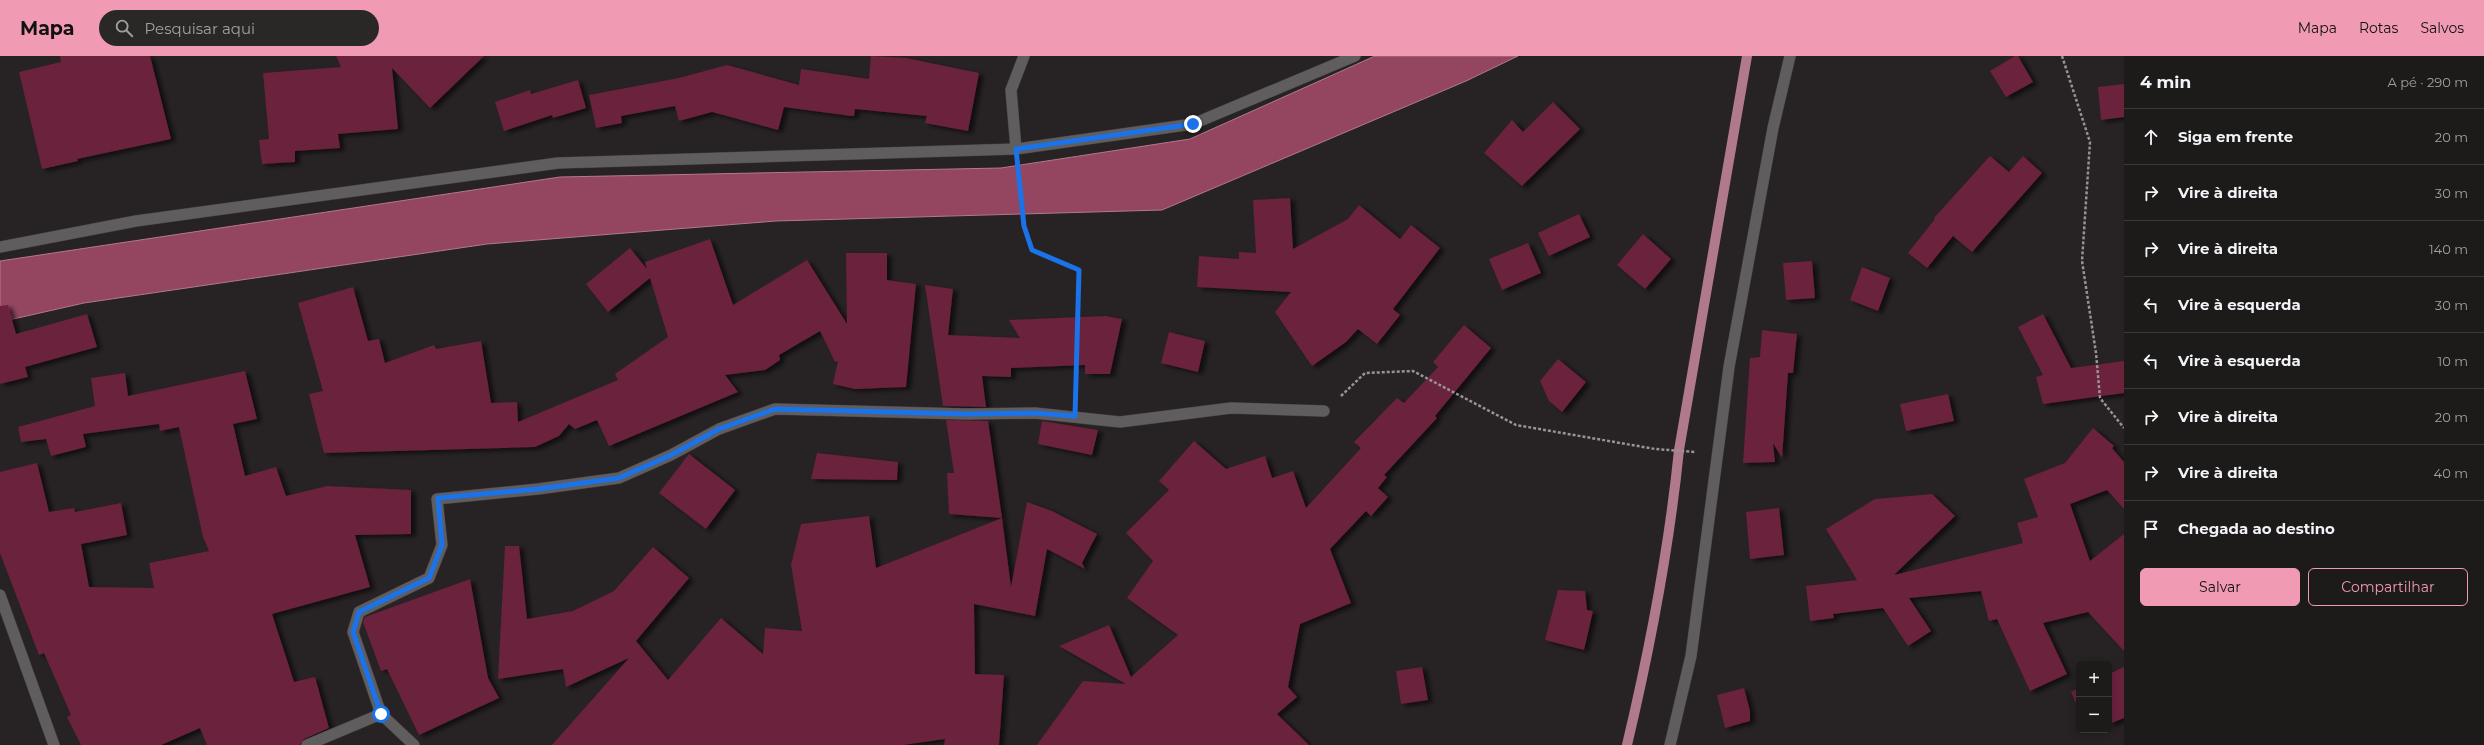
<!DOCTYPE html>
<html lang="pt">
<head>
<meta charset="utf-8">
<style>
	:root { --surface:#1d1a1a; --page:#2a2727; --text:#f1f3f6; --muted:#a0a1a2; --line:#3b3839; --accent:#f09ab4 }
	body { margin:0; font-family:Montserrat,sans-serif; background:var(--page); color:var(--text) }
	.controls { position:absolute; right:12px; bottom:12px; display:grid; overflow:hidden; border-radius:6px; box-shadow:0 2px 10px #0003 }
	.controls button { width:36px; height:36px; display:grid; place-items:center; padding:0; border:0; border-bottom:1px solid var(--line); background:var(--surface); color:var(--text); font:20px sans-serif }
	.stop { position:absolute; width:12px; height:12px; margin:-9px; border:3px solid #1a73e8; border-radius:50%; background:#fff }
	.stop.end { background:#1a73e8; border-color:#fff; box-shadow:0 1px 4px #0008 }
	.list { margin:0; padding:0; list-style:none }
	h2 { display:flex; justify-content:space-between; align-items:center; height:52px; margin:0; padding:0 16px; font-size:17px }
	h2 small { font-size:13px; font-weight:400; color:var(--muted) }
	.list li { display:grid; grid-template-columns:26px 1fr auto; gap:12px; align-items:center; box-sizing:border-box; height:56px; padding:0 16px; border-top:1px solid var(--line) }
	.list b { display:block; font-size:15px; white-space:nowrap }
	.list em { font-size:13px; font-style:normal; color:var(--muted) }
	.actions { display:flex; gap:8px; padding:12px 16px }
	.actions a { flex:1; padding:9px 0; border:1px solid var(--accent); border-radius:6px; text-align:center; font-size:14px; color:var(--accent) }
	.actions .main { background:var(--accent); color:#111 }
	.icon { flex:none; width:22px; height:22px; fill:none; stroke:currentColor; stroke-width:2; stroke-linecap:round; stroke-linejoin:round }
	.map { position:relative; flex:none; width:2124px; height:689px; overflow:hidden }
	header { display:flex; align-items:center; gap:24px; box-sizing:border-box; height:56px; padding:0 20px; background:var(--accent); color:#111 }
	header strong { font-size:19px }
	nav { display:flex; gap:22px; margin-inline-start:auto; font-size:14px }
	.search { width:280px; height:36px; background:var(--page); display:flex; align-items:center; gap:10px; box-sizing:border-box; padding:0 14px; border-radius:22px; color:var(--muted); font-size:15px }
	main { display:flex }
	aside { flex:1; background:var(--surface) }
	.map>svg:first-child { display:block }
	.water { fill:#944661; stroke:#b1798c }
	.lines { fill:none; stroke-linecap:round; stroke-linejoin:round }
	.stream { stroke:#b1798c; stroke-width:10 }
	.building { fill:#6b213d; filter:url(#shadow) }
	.service-casing { stroke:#443f40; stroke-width:12 }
	.minor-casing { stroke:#443f40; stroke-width:12 }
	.path { stroke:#989394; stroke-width:2.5; stroke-dasharray:3 2; stroke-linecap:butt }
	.service { stroke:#605d5e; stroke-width:11 }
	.minor { stroke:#605d5e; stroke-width:11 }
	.route { stroke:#1a73e8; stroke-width:5 }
</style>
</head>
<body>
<header>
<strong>Mapa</strong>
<div class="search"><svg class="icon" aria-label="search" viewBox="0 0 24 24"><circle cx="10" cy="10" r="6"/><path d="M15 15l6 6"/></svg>Pesquisar aqui</div>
<nav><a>Mapa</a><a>Rotas</a><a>Salvos</a></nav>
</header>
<main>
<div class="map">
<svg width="2124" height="689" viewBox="0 0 2124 689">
	<defs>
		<filter id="shadow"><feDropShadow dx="4.5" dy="2.5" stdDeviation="2" flood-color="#0009"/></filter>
	</defs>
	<rect width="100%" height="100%" fill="#272223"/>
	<path class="water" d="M 1375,0 L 1518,0 L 1466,25 L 1162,154 L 776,165 L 487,188 L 84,247 L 0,266 L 0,205 L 560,121 L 1001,112 L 1190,83 Z"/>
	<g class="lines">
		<path class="stream" d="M 1627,689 C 1650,592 1669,493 1679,394 L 1747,0"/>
	</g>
	<path class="building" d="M 60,0 L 150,0 L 171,83 L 77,103 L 78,105 L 42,113 L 19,16 L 61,6 Z
		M 336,0 L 484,0 L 430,52 L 392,12 L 398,73 L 338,78 L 340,92 L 295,95 L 295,106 L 262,108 L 259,84 L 269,83 L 263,17 L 341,11 Z
		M 871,0 L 906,2 L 979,17 L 968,75 L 925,67 L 927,60 L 855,53 L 854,60 L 851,60 L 784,51 L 778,74 L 712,56 L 679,65 L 675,50 L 621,60 L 622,67 L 596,72 L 589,39 L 679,22 L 727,9 L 799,29 L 801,13 L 869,23 Z
		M 2015,0 L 2018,0 L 2033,26 L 2006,41 L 1990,15 Z
		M 578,24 L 586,52 L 553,62 L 552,59 L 504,75 L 495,46 L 530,34 L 531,38 Z
		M 2124,28 L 2124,61 L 2101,64 L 2098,31 Z
		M 1553,46 L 1580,73 L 1522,130 L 1484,97 L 1512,64 L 1523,76 Z
		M 1990,100 L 2009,116 L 2023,100 L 2042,117 L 1972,196 L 1953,180 L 1927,212 L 1908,197 L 1935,163 L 1934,162 Z
		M 1290,142 L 1293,193 L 1348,163 L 1359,149 L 1400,183 L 1411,169 L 1440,192 L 1393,253 L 1400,259 L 1377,288 L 1358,273 L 1346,286 L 1312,310 L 1275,256 L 1291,236 L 1197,231 L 1199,200 L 1239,203 L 1239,196 L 1256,197 L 1253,144 Z
		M 1579,158 L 1590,181 L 1549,200 L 1538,177 Z
		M 1643,178 L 1671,203 L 1645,233 L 1617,209 Z
		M 710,183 L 733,249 L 807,204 L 847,268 L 846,197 L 887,197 L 887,224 L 916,228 L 906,331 L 855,333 L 833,328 L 838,305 L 835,306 L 820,275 L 779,299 L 780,304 L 765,314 L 725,319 L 738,336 L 609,390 L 597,364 L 575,373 L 569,368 L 559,380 L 535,391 L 324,397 L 309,338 L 323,335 L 298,247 L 353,231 L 368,285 L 379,283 L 385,307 L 434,289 L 436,293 L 481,285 L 491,347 L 517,346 L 518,366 L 618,324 L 615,318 L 668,281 L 650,222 L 608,256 L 586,228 L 630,192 L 647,213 L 645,206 Z
		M 1528,187 L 1541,217 L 1502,234 L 1489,203 Z
		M 1812,205 L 1815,242 L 1786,244 L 1783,207 Z
		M 1862,211 L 1890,222 L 1878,255 L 1850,244 Z
		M 925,229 L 953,233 L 948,279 L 1020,282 L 1009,264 L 1106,260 L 1122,263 L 1110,318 L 1085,318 L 1085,309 L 1011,312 L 1011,321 L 982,320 L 986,351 L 943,350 Z
		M 8,249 L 16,278 L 87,258 L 97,291 L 25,311 L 28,321 L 0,328 L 0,250 Z
		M 2043,258 L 2071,312 L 2124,305 L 2124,337 L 2043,348 L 2036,321 L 2043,319 L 2018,271 Z
		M 1464,269 L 1491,292 L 1435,360 L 1437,362 L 1384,419 L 1387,421 L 1378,432 L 1388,441 L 1371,460 L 1366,455 L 1330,493 L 1351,547 L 1300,568 L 1288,631 L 1297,641 L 1277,658 L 1309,689 L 1037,689 L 1083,625 L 1126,628 L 1059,590 L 1109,569 L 1131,621 L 1178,579 L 1127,542 L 1153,505 L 1126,477 L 1169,434 L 1159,425 L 1194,385 L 1226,413 L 1265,400 L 1272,422 L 1293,415 L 1306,452 L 1361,392 L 1354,386 L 1397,342 L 1404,347 L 1438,311 L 1433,306 Z
		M 1762,274 L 1797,278 L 1793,317 L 1788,317 L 1782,402 L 1773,387 L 1775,406 L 1743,407 L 1750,302 L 1760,301 Z
		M 1169,276 L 1205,285 L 1198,316 L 1161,307 Z
		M 1558,303 L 1586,326 L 1562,356 L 1549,345 L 1540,325 Z
		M 245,315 L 257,363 L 233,368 L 245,420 L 276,411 L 286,440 L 327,430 L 411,434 L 411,478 L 355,479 L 370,531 L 272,558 L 294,626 L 315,621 L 329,672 L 304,683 L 300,689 L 207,689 L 200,672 L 161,689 L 81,689 L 67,661 L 71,659 L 44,597 L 39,599 L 0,497 L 0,416 L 37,407 L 49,456 L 74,452 L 75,456 L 121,447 L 127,479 L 81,488 L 89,531 L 154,532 L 149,507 L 209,495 L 203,481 L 179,371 L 160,375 L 159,368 L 83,378 L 86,391 L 51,400 L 46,383 L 21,386 L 18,371 L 95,350 L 91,322 L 125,317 L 128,340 Z
		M 1948,338 L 1954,365 L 1906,375 L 1900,348 Z
		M 946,364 L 988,365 L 1002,462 L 949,458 L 947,417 L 954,417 Z
		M 1042,365 L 1098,374 L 1092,399 L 1038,388 Z
		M 2093,372 L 2114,390 L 2112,392 L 2124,406 L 2124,453 L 2107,434 L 2070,448 L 2090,505 L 2124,478 L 2124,595 L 2088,556 L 2043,567 L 2067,618 L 2030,635 L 1997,563 L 1989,565 L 1981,535 L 1909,542 L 1931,575 L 1908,590 L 1883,552 L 1833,558 L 1834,562 L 1810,565 L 1806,530 L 1857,524 L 1826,473 L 1875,443 L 1932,438 L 1955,460 L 1894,519 L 2023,487 L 2017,467 L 2038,461 L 2024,423 L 2065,407 Z
		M 817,397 L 898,406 L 897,424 L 811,423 Z
		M 689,398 L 735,434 L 706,473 L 659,437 Z
		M 1027,446 L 1052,455 L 1097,478 L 1082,507 L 1085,513 L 1047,493 L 1035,560 L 974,548 L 975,618 L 1004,619 L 999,689 L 944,689 L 945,683 L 903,689 L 552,689 L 629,602 L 566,631 L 563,613 L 498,623 L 505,490 L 519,490 L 527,563 L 573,555 L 614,535 L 653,491 L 689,522 L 636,585 L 668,624 L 721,562 L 763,598 L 765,572 L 802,575 L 791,509 L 801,468 L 869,460 L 876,512 L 1002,462 L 1011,531 Z
		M 1779,452 L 1784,499 L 1750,503 L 1746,456 Z
		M 470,523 L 488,622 L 499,642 L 419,679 L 387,613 L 381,615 L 363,566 L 365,561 Z
		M 1558,534 L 1585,535 L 1587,554 L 1593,555 L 1584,594 L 1545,584 Z
		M 1422,611 L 1428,644 L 1401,648 L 1396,615 Z
		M 2124,611 L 2124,662 L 2109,668 L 2109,618 Z
		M 1744,632 L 1750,655 L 1750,665 L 1725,672 L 1717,639 Z
		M 2079,632 L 2079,654 L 2071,636 Z"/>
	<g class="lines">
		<g class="service-casing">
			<path id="service" d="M 414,689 L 381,658 L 353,576 L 359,556 L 429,522 L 442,489 L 437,443 L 538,433 L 619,422 L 671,399 L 719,373 L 775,353 L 967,358 L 1035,357 L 1120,366 L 1231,352 L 1324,355"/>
		</g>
		<g class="minor-casing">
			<path id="minor" d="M 1016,93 L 1011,34 L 1024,0
				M 0,191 L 136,165 L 558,107 L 1016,93 L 1193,68 L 1355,0
				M 0,539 L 54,689
				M 307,689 L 381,658
				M 1670,689 L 1691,600 L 1729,311 L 1773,72 L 1790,0"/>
		</g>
		<path class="path" d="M 2062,0 L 2090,86 L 2082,205 L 2096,297 L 2100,342 L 2124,372
			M 1019,115 L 1024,170 L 1031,194 L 1079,214 L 1075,340
			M 1341,340 L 1365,317 L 1413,315 L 1516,369 L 1655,393 L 1695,396"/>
		<use href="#service" class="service"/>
		<use href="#minor" class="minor"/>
	</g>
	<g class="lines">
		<path class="route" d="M 381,658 L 353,576 L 359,556 L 429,522 L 442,489 L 438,442 L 538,433 L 619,422 L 671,399 L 719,373 L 775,353 L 968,358 L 1035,357 L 1075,360 L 1079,214 L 1032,194 L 1024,170 L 1016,93 L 1193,68"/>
	</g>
</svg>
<div class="controls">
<button>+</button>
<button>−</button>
</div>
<div class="stop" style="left:381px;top:658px"></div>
<div class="stop end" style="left:1193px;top:68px"></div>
</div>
<aside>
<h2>4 min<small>A pé · 290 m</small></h2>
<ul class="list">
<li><svg class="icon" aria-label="ahead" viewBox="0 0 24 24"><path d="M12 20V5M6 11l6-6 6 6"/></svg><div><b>Siga em frente</b></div><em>20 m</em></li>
<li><svg class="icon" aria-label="right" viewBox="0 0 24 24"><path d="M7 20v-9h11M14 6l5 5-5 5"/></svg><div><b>Vire à direita</b></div><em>30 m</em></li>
<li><svg class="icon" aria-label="right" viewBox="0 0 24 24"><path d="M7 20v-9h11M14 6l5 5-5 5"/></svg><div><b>Vire à direita</b></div><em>140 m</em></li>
<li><svg class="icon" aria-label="left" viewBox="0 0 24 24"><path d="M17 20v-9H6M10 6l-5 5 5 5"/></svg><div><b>Vire à esquerda</b></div><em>30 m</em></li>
<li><svg class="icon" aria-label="left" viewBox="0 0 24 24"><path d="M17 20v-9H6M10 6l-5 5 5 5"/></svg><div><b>Vire à esquerda</b></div><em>10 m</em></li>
<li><svg class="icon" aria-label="right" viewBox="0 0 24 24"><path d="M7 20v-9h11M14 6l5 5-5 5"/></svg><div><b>Vire à direita</b></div><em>20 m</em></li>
<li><svg class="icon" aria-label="right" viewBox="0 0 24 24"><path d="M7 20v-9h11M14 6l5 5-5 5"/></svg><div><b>Vire à direita</b></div><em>40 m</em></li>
<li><svg class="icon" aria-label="arrive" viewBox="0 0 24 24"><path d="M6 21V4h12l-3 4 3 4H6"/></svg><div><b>Chegada ao destino</b></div></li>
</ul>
<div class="actions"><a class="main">Salvar</a><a>Compartilhar</a></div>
</aside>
</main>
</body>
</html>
